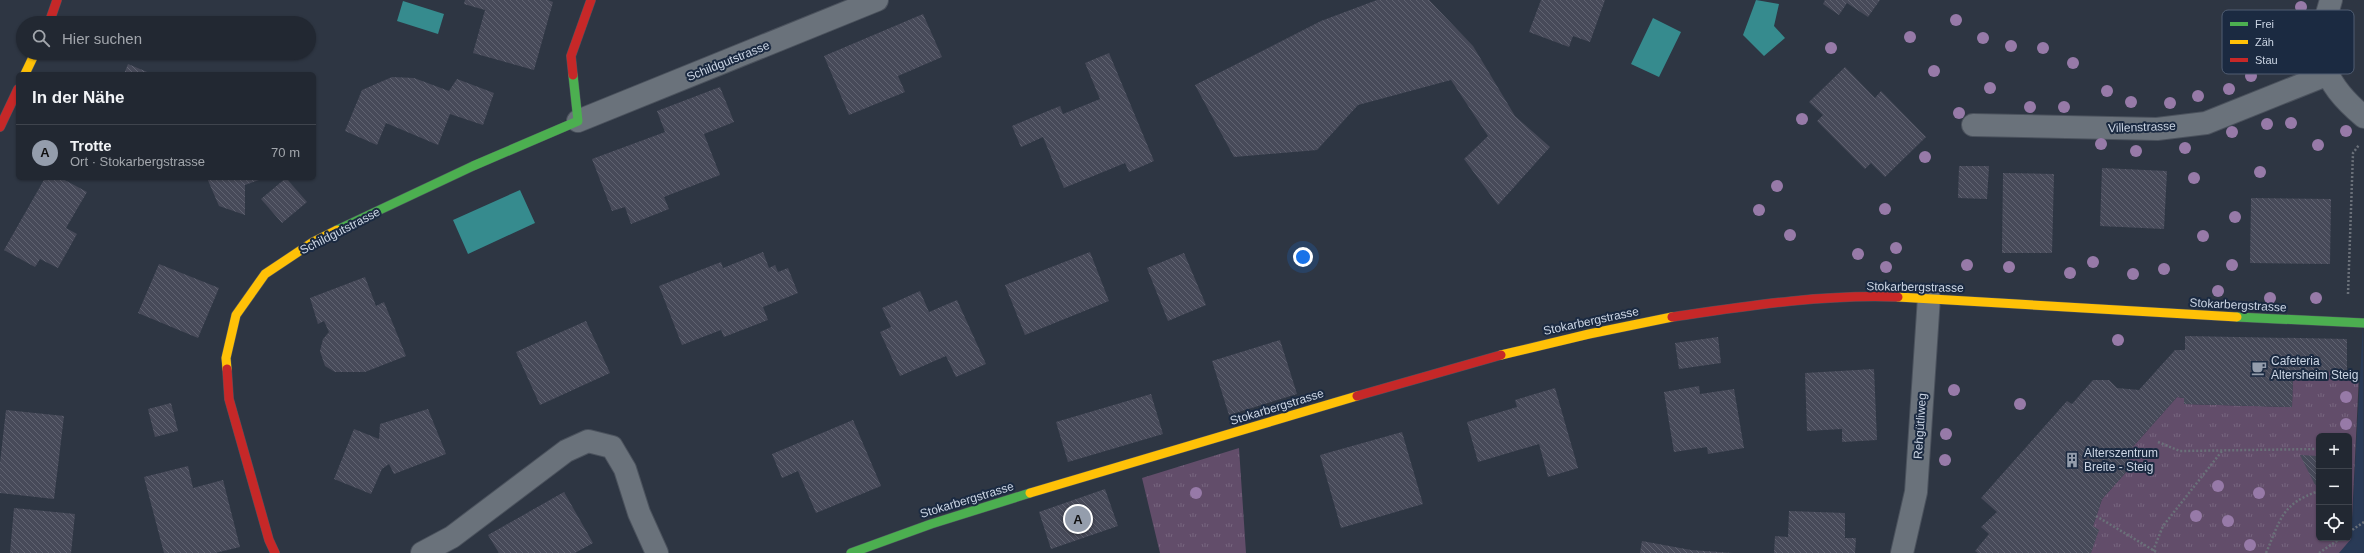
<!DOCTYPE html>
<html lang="de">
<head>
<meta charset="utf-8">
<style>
	:root { --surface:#222832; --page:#2e343e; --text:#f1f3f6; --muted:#a2a6ac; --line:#3f444d; --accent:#949dac }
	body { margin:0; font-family:Helvetica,sans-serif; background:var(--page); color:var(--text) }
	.controls { position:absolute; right:12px; bottom:12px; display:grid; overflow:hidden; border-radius:6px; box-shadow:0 1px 3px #0004 }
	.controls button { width:36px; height:36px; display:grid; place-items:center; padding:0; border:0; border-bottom:1px solid var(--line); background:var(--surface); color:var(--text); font:20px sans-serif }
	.you { position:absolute; left:1303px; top:257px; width:14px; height:14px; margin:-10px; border:3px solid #fff; border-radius:50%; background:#1a73e8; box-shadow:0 0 0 6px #1a73e833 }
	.badge { display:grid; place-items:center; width:26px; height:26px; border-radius:50%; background:var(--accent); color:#111; font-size:13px; font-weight:700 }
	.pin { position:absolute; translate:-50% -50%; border:2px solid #fff; box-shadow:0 1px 4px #0006 }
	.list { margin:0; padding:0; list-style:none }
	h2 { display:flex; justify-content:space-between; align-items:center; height:52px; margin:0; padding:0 16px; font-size:17px }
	h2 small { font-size:13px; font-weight:400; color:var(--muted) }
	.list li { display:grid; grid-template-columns:26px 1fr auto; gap:12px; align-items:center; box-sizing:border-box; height:56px; padding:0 16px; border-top:1px solid var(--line) }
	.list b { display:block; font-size:15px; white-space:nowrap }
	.list p { margin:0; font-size:13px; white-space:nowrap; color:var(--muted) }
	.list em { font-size:13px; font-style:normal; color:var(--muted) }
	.icon { flex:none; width:22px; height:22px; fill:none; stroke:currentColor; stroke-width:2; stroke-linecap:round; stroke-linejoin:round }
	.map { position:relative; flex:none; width:2364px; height:553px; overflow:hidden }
	.search { position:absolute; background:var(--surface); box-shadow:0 1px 3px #0004; left:16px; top:16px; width:300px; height:44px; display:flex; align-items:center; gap:10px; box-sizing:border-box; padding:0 14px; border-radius:22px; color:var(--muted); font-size:15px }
	.panel { position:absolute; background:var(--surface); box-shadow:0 1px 3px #0004; left:16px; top:72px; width:300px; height:108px; border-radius:6px }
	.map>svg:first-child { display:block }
	.built { fill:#293a56 }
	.park { fill:url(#park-tufts); fill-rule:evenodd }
	.water { fill:#368b8e }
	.building { fill:url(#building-back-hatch) }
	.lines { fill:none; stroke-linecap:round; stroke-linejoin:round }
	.street-casing { stroke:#4b525d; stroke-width:24 }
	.fast-casing { stroke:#4b525d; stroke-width:10 }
	.slow-casing { stroke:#4b525d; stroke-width:10 }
	.jam-casing { stroke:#4b525d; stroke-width:10 }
	.path { stroke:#6a7079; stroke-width:2.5; stroke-dasharray:2 2; stroke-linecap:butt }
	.street { stroke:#6a727b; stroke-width:22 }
	.fast { stroke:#4caf50; stroke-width:9 }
	.slow { stroke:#ffc107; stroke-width:9 }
	.jam { stroke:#c62828; stroke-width:9 }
	.tree { fill:#977aa8 }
	.labels { text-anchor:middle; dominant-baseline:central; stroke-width:4; stroke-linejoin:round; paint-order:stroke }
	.street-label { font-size:12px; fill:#cbd5e4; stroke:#1b2a41 }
	.poi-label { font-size:12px; fill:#cbd5e4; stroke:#1b2a41; text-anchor:start }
	.key { fill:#1b2a41; stroke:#505d72; stroke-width:1 }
	.key-label { font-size:11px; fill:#cbd5e4 }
</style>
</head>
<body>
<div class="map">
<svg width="2364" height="553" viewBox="0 0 2364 553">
	<defs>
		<pattern id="park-tufts" width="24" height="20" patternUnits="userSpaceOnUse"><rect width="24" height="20" fill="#624d6a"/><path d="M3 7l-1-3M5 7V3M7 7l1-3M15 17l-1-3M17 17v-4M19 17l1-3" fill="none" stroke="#77667f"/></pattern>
		<pattern id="building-back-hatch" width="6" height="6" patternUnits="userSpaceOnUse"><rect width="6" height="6" fill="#474a59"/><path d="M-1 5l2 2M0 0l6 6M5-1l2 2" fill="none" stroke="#606371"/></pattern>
	</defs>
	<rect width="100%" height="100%" fill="#2e3643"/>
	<path class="built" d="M 2363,323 L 2364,553 L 2339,553 L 2351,538 Z"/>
	<path class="park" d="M 2293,370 L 2347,372 L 2359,375 L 2351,539 L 2339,553 L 2091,553 L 2093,526 L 2102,499 L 2128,470 L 2130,450 L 2177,397 L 2184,398 L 2184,404 L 2292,407 ZM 2319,436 L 2349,436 L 2349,538 L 2319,538 Z
		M 1239,448 L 1246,553 L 1160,553 L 1142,478 Z"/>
	<path class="water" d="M 1756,0 L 1779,4 L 1774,26 L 1785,38 L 1764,56 L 1743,35 Z
		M 403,1 L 444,14 L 438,34 L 397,21 Z
		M 1653,18 L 1681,32 L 1659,77 L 1631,64 Z
		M 520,190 L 535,223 L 468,254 L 453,220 Z"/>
	<path class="building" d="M 465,0 L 548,0 L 553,2 L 534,70 L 473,53 L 485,10 L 464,4 Z
		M 1377,0 L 1429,0 L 1473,46 L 1515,116 L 1550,147 L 1498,205 L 1464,159 L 1488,136 L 1451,80 L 1358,105 L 1317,150 L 1234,157 L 1195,85 L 1321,21 Z
		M 1541,0 L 1605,0 L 1590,42 L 1573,36 L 1569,47 L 1529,32 Z
		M 1825,0 L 1880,0 L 1868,17 L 1847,3 L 1839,15 L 1823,4 Z
		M 923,14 L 942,57 L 898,76 L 905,92 L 849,115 L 824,56 Z
		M 1109,53 L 1154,161 L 1129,172 L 1125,163 L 1064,188 L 1043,137 L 1021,147 L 1012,126 L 1060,106 L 1063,114 L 1100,99 L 1085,63 Z
		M 128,64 L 152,74 L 124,74 Z
		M 1845,67 L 1875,98 L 1881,91 L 1926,137 L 1885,177 L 1871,163 L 1865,169 L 1817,121 L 1823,115 L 1809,102 Z
		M 392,77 L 414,78 L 449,91 L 457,79 L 494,93 L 483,125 L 450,114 L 438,145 L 386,123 L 377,145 L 345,131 L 362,90 Z
		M 720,87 L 734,122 L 704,134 L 720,175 L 664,197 L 669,209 L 631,224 L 625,207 L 612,211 L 592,159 L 665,132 L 657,111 Z
		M 1959,166 L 1989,166 L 1987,199 L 1958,198 Z
		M 2102,168 L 2167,171 L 2164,229 L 2100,226 Z
		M 2003,173 L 2054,174 L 2052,253 L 2002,253 Z
		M 45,178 L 61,178 L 87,192 L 66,228 L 77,234 L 58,268 L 40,259 L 35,267 L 4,250 Z
		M 207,178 L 264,178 L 245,185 L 245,215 L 219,206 Z
		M 286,178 L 307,202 L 282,223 L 261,199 Z
		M 2251,198 L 2331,199 L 2330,264 L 2250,263 Z
		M 763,252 L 769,268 L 775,265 L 778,272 L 788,268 L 798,293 L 763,307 L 768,320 L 724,337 L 721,330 L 682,345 L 659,286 L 721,262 L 723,268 Z
		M 1090,252 L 1109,301 L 1025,335 L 1005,285 Z
		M 1184,253 L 1206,305 L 1168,321 L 1147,268 Z
		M 159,264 L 219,288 L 198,338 L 138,313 Z
		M 365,277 L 376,306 L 384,302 L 406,356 L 365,372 L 335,372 L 325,366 L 320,351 L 323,339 L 329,332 L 324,321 L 318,324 L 310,298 Z
		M 920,291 L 929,312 L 957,300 L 986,364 L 956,377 L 946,356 L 900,376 L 880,332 L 891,327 L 882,308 Z
		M 586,321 L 610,373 L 540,405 L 516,352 Z
		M 2185,336 L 2347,339 L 2347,372 L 2293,370 L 2292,407 L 2184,404 L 2184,398 L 2177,397 L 2130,450 L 2128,470 L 2102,499 L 2093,526 L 2099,530 L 2091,553 L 1978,553 L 1975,551 L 1989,534 L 1981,527 L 1997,512 L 1981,498 L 2067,401 L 2072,404 L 2093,380 L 2109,380 L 2117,388 L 2139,390 L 2175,350 L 2185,350 Z
		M 1718,337 L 1721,363 L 1679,369 L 1675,343 Z
		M 1280,340 L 1297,394 L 1229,415 L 1212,361 Z
		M 1874,369 L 1877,440 L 1842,442 L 1842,429 L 1807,431 L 1805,373 Z
		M 1699,386 L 1700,394 L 1734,389 L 1744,448 L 1708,454 L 1707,447 L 1674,452 L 1664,392 Z
		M 1555,388 L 1578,468 L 1548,477 L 1539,444 L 1478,462 L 1467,422 L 1517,407 L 1515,400 Z
		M 1151,394 L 1163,434 L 1068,462 L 1056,422 Z
		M 171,403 L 178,431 L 155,437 L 148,409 Z
		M 428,409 L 446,454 L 394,474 L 389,464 L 382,469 L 371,494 L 334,479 L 354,429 L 379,439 L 380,424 Z
		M 6,410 L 64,416 L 54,499 L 0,493 L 0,463 Z
		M 853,420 L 881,486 L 816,513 L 798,471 L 782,478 L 772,454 Z
		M 1402,432 L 1423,504 L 1341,528 L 1320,455 Z
		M 2300,455 L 2319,456 L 2319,483 L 2315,485 Z
		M 188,466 L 193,488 L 223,480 L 240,547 L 215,553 L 164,553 L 144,477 Z
		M 1105,489 L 1118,526 L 1051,549 L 1039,512 Z
		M 564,492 L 593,543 L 575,553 L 499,553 L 488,535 Z
		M 14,508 L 75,514 L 71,553 L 10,553 Z
		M 1789,511 L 1845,513 L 1845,538 L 1856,538 L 1855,553 L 1774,553 L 1775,536 L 1788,537 Z
		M 1642,541 L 1691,550 L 1733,553 L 1640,553 Z"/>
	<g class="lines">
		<g class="street-casing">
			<path id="street" d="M 2331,0 C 2314,54 2320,80 2364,117
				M 578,121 L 877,0
				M 1973,125 L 2157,129 L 2206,123 L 2326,75
				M 422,553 L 452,537 L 566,451 L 588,441 L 612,447 L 625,469 L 639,513 L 657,553
				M 1902,553 L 1916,492 L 1929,297"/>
		</g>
		<g class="fast-casing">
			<path id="fast" d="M 337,230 L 473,166 L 578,121 L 573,75
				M 2237,317 L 2364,323
				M 851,553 L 931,524 L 1030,493"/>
		</g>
		<g class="slow-casing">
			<path id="slow" d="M 25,74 L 35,53
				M 1898,297 L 2237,317
				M 1501,355 L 1589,334 L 1672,317
				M 227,369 L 226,358 L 236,315 L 265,274 L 313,242 L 337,230
				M 1030,493 L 1357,396"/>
		</g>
		<g class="jam-casing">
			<path id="jam" d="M 49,23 L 57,0
				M 573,75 L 571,56 L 591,0
				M 0,127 L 18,89
				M 1672,317 C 1747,306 1823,294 1898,297
				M 227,369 L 229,399 L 269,540 L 275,553
				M 1357,396 L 1501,355"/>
		</g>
		<path class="path" d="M 2348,294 L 2353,153 L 2359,145
			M 2158,442 L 2180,451 L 2319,449
			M 2096,516 L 2158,553
			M 2349,532 L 2364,522
			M 2153,551 L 2163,526 L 2222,451
			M 2266,553 C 2281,519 2281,504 2319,491
			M 2319,553 L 2341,538"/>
		<use href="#street" class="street"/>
		<use href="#fast" class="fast"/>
		<use href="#slow" class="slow"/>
		<use href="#jam" class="jam"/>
	</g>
	<g class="tree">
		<circle cx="2301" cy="7" r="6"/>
		<circle cx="1956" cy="20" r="6"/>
		<circle cx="1910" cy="37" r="6"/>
		<circle cx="1983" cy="38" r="6"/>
		<circle cx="2011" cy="46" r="6"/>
		<circle cx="1831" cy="48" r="6"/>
		<circle cx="2043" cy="48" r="6"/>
		<circle cx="2073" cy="63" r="6"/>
		<circle cx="1934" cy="71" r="6"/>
		<circle cx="2251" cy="76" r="6"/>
		<circle cx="1990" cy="88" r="6"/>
		<circle cx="2229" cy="89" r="6"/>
		<circle cx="2107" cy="91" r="6"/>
		<circle cx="2198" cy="96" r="6"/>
		<circle cx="2131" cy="102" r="6"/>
		<circle cx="2170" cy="103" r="6"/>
		<circle cx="2030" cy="107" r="6"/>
		<circle cx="2064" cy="107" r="6"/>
		<circle cx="1959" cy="113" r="6"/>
		<circle cx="1802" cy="119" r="6"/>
		<circle cx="2291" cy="123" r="6"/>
		<circle cx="2267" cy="124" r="6"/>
		<circle cx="2346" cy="131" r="6"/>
		<circle cx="2232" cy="132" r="6"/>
		<circle cx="2101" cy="144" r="6"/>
		<circle cx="2318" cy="145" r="6"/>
		<circle cx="2185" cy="148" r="6"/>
		<circle cx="2136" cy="151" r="6"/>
		<circle cx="1925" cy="157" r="6"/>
		<circle cx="2260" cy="172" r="6"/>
		<circle cx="2194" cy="178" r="6"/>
		<circle cx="1777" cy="186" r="6"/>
		<circle cx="1885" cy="209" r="6"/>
		<circle cx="1759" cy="210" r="6"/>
		<circle cx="2235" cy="217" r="6"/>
		<circle cx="1790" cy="235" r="6"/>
		<circle cx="2203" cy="236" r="6"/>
		<circle cx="1896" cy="248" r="6"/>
		<circle cx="1858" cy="254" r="6"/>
		<circle cx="2093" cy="262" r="6"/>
		<circle cx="1967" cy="265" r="6"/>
		<circle cx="2232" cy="265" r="6"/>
		<circle cx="1886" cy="267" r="6"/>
		<circle cx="2009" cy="267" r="6"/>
		<circle cx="2164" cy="269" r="6"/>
		<circle cx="2070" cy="273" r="6"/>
		<circle cx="2133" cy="274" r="6"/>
		<circle cx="2218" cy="291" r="6"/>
		<circle cx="2270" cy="298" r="6"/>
		<circle cx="2316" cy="298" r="6"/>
		<circle cx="2118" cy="340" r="6"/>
		<circle cx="1954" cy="390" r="6"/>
		<circle cx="2346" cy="397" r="6"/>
		<circle cx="2020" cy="404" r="6"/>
		<circle cx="2346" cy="424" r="6"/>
		<circle cx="1946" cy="434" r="6"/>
		<circle cx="1945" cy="460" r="6"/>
		<circle cx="2218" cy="486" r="6"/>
		<circle cx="1196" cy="493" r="6"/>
		<circle cx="2259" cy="493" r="6"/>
		<circle cx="2196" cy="516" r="6"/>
		<circle cx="2228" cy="521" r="6"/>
		<circle cx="2250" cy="545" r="6"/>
	</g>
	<defs>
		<g id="cafe-bare" transform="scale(1.2)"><path d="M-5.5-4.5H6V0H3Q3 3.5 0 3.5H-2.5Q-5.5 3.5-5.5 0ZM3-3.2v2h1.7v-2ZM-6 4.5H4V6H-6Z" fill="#949dac" stroke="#1b2a41" stroke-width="2.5" paint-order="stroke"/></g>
		<g id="building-bare" transform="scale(1.2)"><path d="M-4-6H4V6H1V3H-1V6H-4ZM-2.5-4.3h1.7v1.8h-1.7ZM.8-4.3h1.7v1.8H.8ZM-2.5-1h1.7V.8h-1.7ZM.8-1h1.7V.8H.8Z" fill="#949dac" stroke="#1b2a41" stroke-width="2.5" paint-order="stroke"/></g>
	</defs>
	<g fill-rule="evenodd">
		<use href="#cafe-bare" x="2259" y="368"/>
		<use href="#building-bare" x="2072" y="460"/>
	</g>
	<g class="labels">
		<g class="street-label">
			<text transform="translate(728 61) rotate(-22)">Schildgutstrasse</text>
			<text transform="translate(2142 127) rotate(-2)">Villenstrasse</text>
			<text transform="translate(340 231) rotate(-27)">Schildgutstrasse</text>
			<text transform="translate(1915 287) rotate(1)">Stokarbergstrasse</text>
			<text transform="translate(2238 305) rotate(3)">Stokarbergstrasse</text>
			<text transform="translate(1591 321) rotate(-12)">Stokarbergstrasse</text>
			<text transform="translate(1277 407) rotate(-17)">Stokarbergstrasse</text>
			<text transform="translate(1920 426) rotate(-86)">Rehgütliweg</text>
			<text transform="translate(967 500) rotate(-17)">Stokarbergstrasse</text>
		</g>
		<g class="poi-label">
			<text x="2271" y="361">Cafeteria<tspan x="2271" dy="14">Altersheim Steig</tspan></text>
			<text x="2084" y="453">Alterszentrum<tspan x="2084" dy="14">Breite - Steig</tspan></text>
		</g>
	</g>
	<rect x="2222" y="10" width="132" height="64" rx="6" class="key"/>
	<rect x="2230" y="22" width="18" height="4" fill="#4caf50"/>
	<rect x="2230" y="40" width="18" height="4" fill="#ffc107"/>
	<rect x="2230" y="58" width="18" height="4" fill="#c62828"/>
	<g class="key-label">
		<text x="2255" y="28">Frei</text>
		<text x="2255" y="46">Zäh</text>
		<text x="2255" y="64">Stau</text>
	</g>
</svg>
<div class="controls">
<button>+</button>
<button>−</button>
<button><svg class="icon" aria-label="locate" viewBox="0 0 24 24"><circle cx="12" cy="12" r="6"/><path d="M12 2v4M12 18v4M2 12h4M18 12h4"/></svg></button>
</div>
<div class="you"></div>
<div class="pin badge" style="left:1078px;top:519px">A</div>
<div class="search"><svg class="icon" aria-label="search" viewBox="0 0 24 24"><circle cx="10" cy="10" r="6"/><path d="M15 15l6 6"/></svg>Hier suchen</div>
<section class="panel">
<h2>In der Nähe<small></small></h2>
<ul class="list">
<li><span class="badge">A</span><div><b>Trotte</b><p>Ort · Stokarbergstrasse</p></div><em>70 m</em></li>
</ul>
</section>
</div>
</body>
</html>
